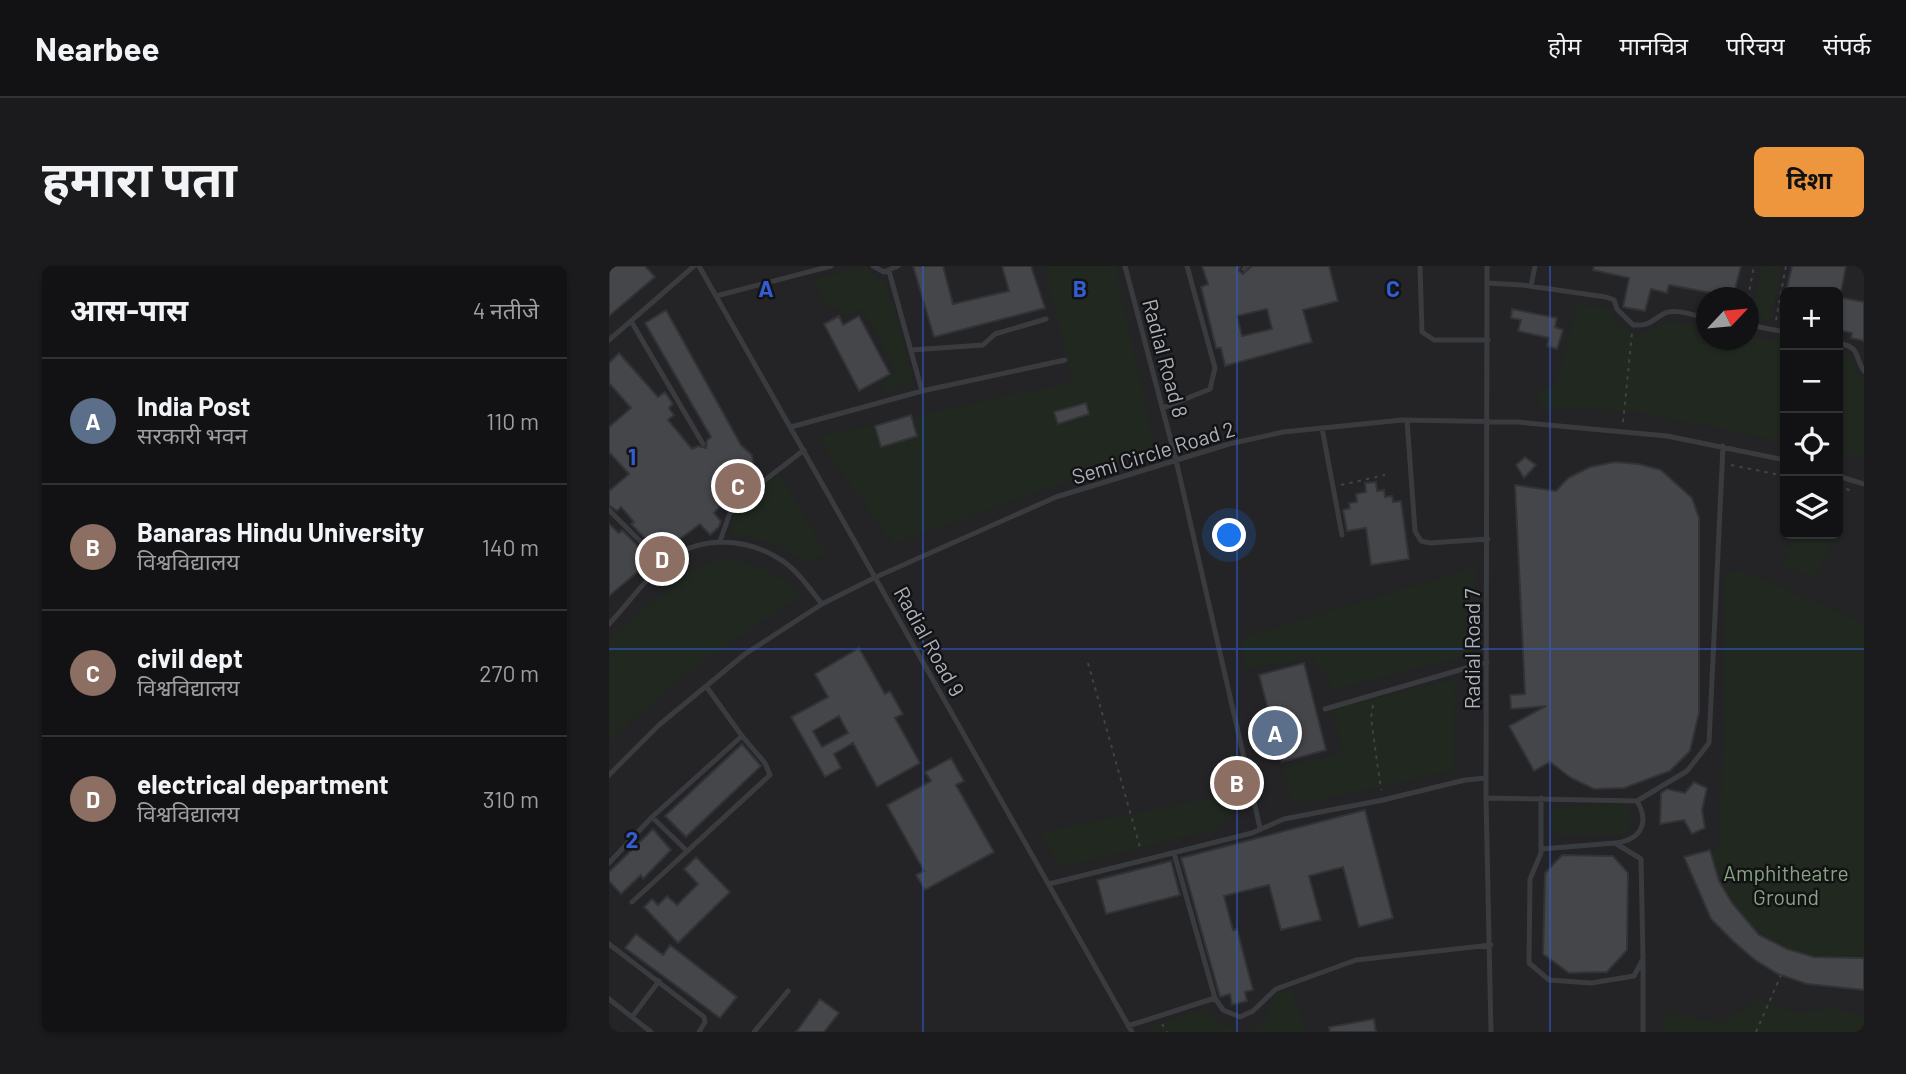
<!DOCTYPE html>
<html lang="hi">
<head>
<meta charset="utf-8">
<style>
	:root { --surface:#121214; --page:#1b1b1d; --text:#f1f3f6; --muted:#9c9ea0; --line:#313234; --accent:#ed963d }
	body { margin:0; font-family:Barlow,"Noto Sans Devanagari",sans-serif; background:var(--page); color:var(--text) }
	.controls { position:absolute; right:21px; top:21px; display:grid; overflow:hidden; border-radius:10px; box-shadow:0 2px 5px #0004 }
	.controls button { width:63px; height:63px; display:grid; place-items:center; padding:0; border:0; border-bottom:2px solid var(--line); background:var(--surface); color:var(--text); font:35px sans-serif }
	.compass { position:absolute; left:1087px; top:21px; width:63px; height:63px; border-radius:50%; background:var(--surface); box-shadow:0 2px 5px #0004; rotate:64deg }
	.you { position:absolute; left:621px; top:270px; width:24px; height:24px; margin:-18px; border:5px solid #fff; border-radius:50%; background:#1a73e8; box-shadow:0 0 0 10px #1a73e833 }
	.badge { display:grid; place-items:center; width:46px; height:46px; border-radius:50%; background:var(--accent); color:#fff; font-size:23px; font-weight:700 }
	.pin { position:absolute; translate:-50% -50%; border:4px solid #fff; box-shadow:0 2px 7px #0006 }
	.list { margin:0; padding:0; list-style:none }
	h2 { display:flex; justify-content:space-between; align-items:center; height:91px; margin:0; padding:0 28px; font-size:30px }
	h2 small { font-size:23px; font-weight:400; color:var(--muted) }
	.list li { display:grid; grid-template-columns:46px 1fr auto; gap:21px; align-items:center; box-sizing:border-box; height:126px; padding:0 28px; border-top:2px solid var(--line) }
	.list b { display:block; font-size:26px; white-space:nowrap }
	.list p { margin:0; font-size:23px; white-space:nowrap; color:var(--muted) }
	.list em { font-size:23px; font-style:normal; color:var(--muted) }
	.icon { flex:none; width:38px; height:38px; fill:none; stroke:currentColor; stroke-width:2; stroke-linecap:round; stroke-linejoin:round }
	.map { position:relative; flex:none; width:1255px; height:766px; overflow:hidden; border-radius:10px }
	header { display:flex; align-items:center; gap:42px; box-sizing:border-box; height:98px; padding:0 35px; background:var(--surface); border-bottom:2px solid var(--line) }
	header strong { font-size:33px }
	nav { display:flex; gap:38px; margin-inline-start:auto; font-size:24px }
	.intro { display:flex; align-items:center; justify-content:space-between; box-sizing:border-box; height:168px; padding:0 42px }
	h1 { margin:0; font-size:49px }
	.button { padding:18px 32px; border-radius:10px; background:var(--accent); color:#111; font-size:24px; font-weight:700 }
	main { display:flex; gap:42px; padding:0 42px }
	aside { flex:1; background:var(--surface); border-radius:10px; box-shadow:0 2px 5px #0004 }
	.map>svg:first-child { display:block }
	.built { fill:#242427; fill-rule:evenodd }
	.green { fill:#202820 }
	.building { fill:#45464a; stroke:#323336; stroke-width:2; fill-rule:evenodd }
	.lines { fill:none; stroke-linecap:round; stroke-linejoin:round }
	.path { stroke:#3f4246; stroke-width:2; stroke-dasharray:3.5 5; stroke-linecap:butt }
	.lane { stroke:#393b3f; stroke-width:5 }
	.grid { fill:none; stroke:#325dd3; stroke-width:2; stroke-opacity:0.55 }
	.labels { text-anchor:middle; dominant-baseline:central; stroke-width:5; stroke-linejoin:round; paint-order:stroke }
	.street-label { font-size:21px; fill:#abb1b9; stroke:#131315 }
	.park-label { font-size:21px; fill:#86a482; stroke:#131315 }
	.grid-label { font-size:23px; text-anchor:middle; font-weight:bold; fill:#325dd3; stroke:#131315; stroke-width:5; stroke-linejoin:round; paint-order:stroke }
</style>
</head>
<body>
<header>
<strong>Nearbee</strong>
<nav><a>होम</a><a>मानचित्र</a><a>परिचय</a><a>संपर्क</a></nav>
</header>
<div class="intro"><h1>हमारा पता</h1><a class="button">दिशा</a></div>
<main>
<aside>
<h2>आस-पास<small>4 नतीजे</small></h2>
<ul class="list">
<li><span class="badge" style="background:#5c6f8a">A</span><div><b>India Post</b><p>सरकारी भवन</p></div><em>110 m</em></li>
<li><span class="badge" style="background:#8d6e63">B</span><div><b>Banaras Hindu University</b><p>विश्वविद्यालय</p></div><em>140 m</em></li>
<li><span class="badge" style="background:#8d6e63">C</span><div><b>civil dept</b><p>विश्वविद्यालय</p></div><em>270 m</em></li>
<li><span class="badge" style="background:#8d6e63">D</span><div><b>electrical department</b><p>विश्वविद्यालय</p></div><em>310 m</em></li>
</ul>
</aside>
<div class="map">
<svg width="1255" height="766" viewBox="0 0 1255 766">
	<rect width="100%" height="100%" fill="#18181a"/>
	<path class="built" d="M 0,0 L 1255,0 L 1255,766 L 0,766 ZM 1176,26 L 1229,26 L 1229,268 L 1176,268 ZM 1098,32 L 1140,32 L 1140,74 L 1098,74 Z"/>
	<path class="green" d="M 436,0 L 506,0 L 546,183 L 284,278 L 208,171 L 463,116 Z
		M 1153,0 L 1172,0 L 1162,55 L 1143,52 Z
		M 258,1 L 265,10 L 276,14 L 303,106 L 302,117 L 278,126 L 273,117 L 286,104 L 254,43 L 235,50 L 227,40 L 218,44 L 205,13 Z
		M 967,39 L 999,42 L 1007,57 L 1026,69 L 1063,55 L 1097,62 L 1098,74 L 1140,74 L 1140,70 L 1176,77 L 1176,176 L 1029,146 L 930,141 L 929,124 L 948,116 Z
		M 1229,88 L 1244,91 L 1248,106 L 1255,113 L 1255,191 L 1229,186 Z
		M 170,207 L 218,287 L 199,297 C 174,280 152,273 122,269 L 124,245 Z
		M 1188,268 L 1226,268 L 1206,312 L 1174,298 Z
		M 115,292 C 150,298 167,306 193,330 C 125,372 56,419 0,477 L 1,372 L 81,305 Z
		M 867,301 L 864,388 L 726,424 L 704,391 L 636,404 L 631,372 Z
		M 1124,305 L 1135,305 L 1255,357 L 1255,724 L 1198,718 L 1169,708 L 1146,694 L 1102,653 L 1075,591 L 1109,582 L 1115,469 L 1115,317 L 1117,308 Z
		M 846,413 L 845,504 L 697,537 L 683,535 L 674,501 L 734,487 L 723,443 Z
		M 625,528 L 622,546 L 609,563 L 452,601 L 430,566 Z
		M 1008,537 L 1017,540 L 1022,546 L 1021,564 L 1012,569 L 950,569 L 943,564 L 940,546 L 947,541 Z
		M 681,722 L 698,766 L 637,766 L 652,760 L 667,728 Z
		M 1150,733 L 1186,747 L 1221,742 L 1255,749 L 1255,766 L 1055,766 L 1053,746 L 1112,757 Z
		M 598,741 L 608,754 L 630,766 L 540,766 L 538,763 Z"/>
	<path class="building" d="M 0,0 L 36,0 L 46,11 L 0,50 Z
		M 304,0 L 334,0 L 344,38 L 400,25 L 393,0 L 422,0 L 436,42 L 325,71 Z
		M 593,0 L 631,0 L 630,5 L 634,8 L 643,0 L 720,0 L 729,35 L 694,44 L 703,76 L 616,100 L 612,82 L 607,82 L 592,21 L 599,18 ZM 658,43 L 663,63 L 633,70 L 628,50 Z
		M 985,0 L 1132,0 L 1124,31 L 1060,19 L 1058,27 L 1042,23 L 1036,45 L 1014,41 L 1020,12 L 984,4 Z
		M 1183,0 L 1237,0 L 1232,26 L 1177,26 Z
		M 1229,31 L 1255,36 L 1255,75 L 1242,72 L 1243,67 L 1229,64 Z
		M 903,43 L 948,52 L 946,61 L 954,64 L 948,83 L 938,80 L 940,72 L 909,65 L 912,54 L 902,52 Z
		M 57,44 L 132,179 L 143,189 L 145,202 L 109,233 L 114,237 L 105,247 L 112,255 L 110,261 L 101,269 L 91,258 L 51,288 L 22,258 L 25,256 L 12,241 L 8,245 L 0,239 L 0,225 L 20,208 L 0,186 L 0,161 L 22,142 L 0,117 L 0,97 L 10,87 L 49,131 L 56,126 L 64,138 L 60,142 L 65,149 L 59,154 L 83,183 L 89,180 L 97,182 L 98,174 L 102,171 L 36,57 Z
		M 230,50 L 234,59 L 250,50 L 281,108 L 250,125 L 215,58 Z
		M 477,137 L 480,148 L 449,158 L 445,146 Z
		M 302,149 L 308,170 L 272,181 L 266,160 Z
		M 916,191 L 927,199 L 915,212 L 907,199 Z
		M 1006,196 L 1030,198 L 1052,204 L 1083,232 L 1090,252 L 1090,447 L 1081,485 L 1061,505 L 1015,522 L 985,523 L 962,512 L 941,496 L 925,505 L 900,460 L 937,440 L 902,443 L 901,429 L 916,428 L 906,219 L 947,225 L 959,212 L 981,201 Z
		M 767,216 L 768,225 L 775,224 L 776,231 L 783,230 L 784,236 L 792,235 L 800,293 L 762,299 L 757,262 L 738,265 L 734,244 L 741,242 L 740,237 L 748,236 L 747,228 L 757,226 L 756,217 Z
		M 0,258 L 10,267 L 13,264 L 43,294 L 0,330 Z
		M 250,382 L 276,428 L 281,425 L 294,448 L 286,452 L 311,497 L 268,521 L 244,477 L 225,488 L 232,502 L 216,511 L 182,451 L 219,431 L 206,408 ZM 230,450 L 239,467 L 213,481 L 204,465 Z
		M 695,397 L 717,484 L 673,496 L 650,409 Z
		M 133,478 L 152,500 L 77,571 L 56,550 Z
		M 342,492 L 355,515 L 347,519 L 385,586 L 316,624 L 307,609 L 315,605 L 278,539 L 322,515 L 316,506 Z
		M 1085,516 L 1098,522 L 1093,544 L 1096,562 L 1083,568 L 1075,554 L 1051,558 L 1052,527 L 1058,523 L 1076,527 Z
		M 756,544 L 784,652 L 750,661 L 734,601 L 700,610 L 712,654 L 672,664 L 660,619 L 615,630 L 624,664 L 628,663 L 644,724 L 636,726 L 638,735 L 623,739 L 621,728 L 611,731 L 572,592 Z
		M 44,563 L 62,584 L 34,613 L 32,609 L 12,628 L 0,615 L 0,606 Z
		M 1101,584 L 1110,615 L 1123,637 L 1150,669 L 1178,683 L 1205,691 L 1255,692 L 1255,724 L 1198,718 L 1169,708 L 1146,694 L 1125,676 L 1102,653 L 1075,591 Z
		M 953,589 L 1004,590 L 1019,607 L 1018,684 L 998,706 L 960,707 L 934,688 L 936,607 Z
		M 87,591 L 121,626 L 69,677 L 35,641 L 43,633 L 49,639 L 58,630 L 68,639 L 89,618 L 75,603 Z
		M 562,595 L 571,629 L 497,648 L 488,614 Z
		M 27,668 L 54,689 L 61,679 L 128,731 L 111,752 L 16,682 Z
		M 211,733 L 230,747 L 215,766 L 187,766 Z
		M 765,753 L 767,766 L 721,766 L 720,761 Z"/>
	<g class="lines">
		<path class="path" d="M 1139,32 L 1145,0
			M 1167,54 L 1177,0
			M 1014,156 L 1023,67
			M 1122,199 L 1176,210
			M 732,219 L 776,209
			M 1229,221 L 1241,224
			M 479,397 L 532,585
			M 764,439 L 762,452 L 772,524
			M 553,758 L 558,766
			M 1147,766 L 1172,709"/>
		<path class="lane" d="M 90,0 L 523,766
			M 264,0 L 275,6 L 289,0
			M 516,0 L 567,194 L 651,562
			M 811,0 L 813,66 L 825,74 L 879,74
			M 878,0 L 877,532 L 882,766
			M 635,3 L 638,0
			M 280,5 L 313,125
			M 878,17 L 913,19 L 997,31 L 1005,34 L 1008,43 L 1024,59 C 1043,60 1042,54 1056,47 C 1066,42 1087,50 1098,52
			M 922,20 L 926,0
			M 107,30 L 222,0
			M 22,55 L 94,178
			M 1140,59 L 1176,66
			M 0,74 L 85,0
			M 1229,77 C 1253,82 1244,89 1255,105
			M 302,84 L 374,79 L 386,68 L 437,53
			M 554,142 L 601,123 L 606,102 L 578,0
			M 798,154 L 806,265 L 812,275 L 821,277 L 879,273
			M 182,161 L 313,125 L 456,94
			M 713,162 L 733,269
			M 1229,210 L 1255,218
			M 0,244 L 54,298
			M 111,275 L 122,244 L 130,234 L 195,184
			M 0,358 C 18,339 34,316 54,298 C 86,270 133,270 169,292 C 187,302 200,322 213,338
			M 716,443 L 878,396
			M 0,509 L 50,459 L 136,388 L 213,338 L 267,311 L 447,231 L 620,178 L 674,166 L 793,154 L 908,156 L 1058,170 L 1176,194
			M 877,532 L 1028,535 L 1078,505 L 1100,477 L 1114,180
			M 43,551 L 78,585
			M 1006,577 C 1032,574 1041,557 1028,535
			M 932,583 L 1006,577 L 1032,593 L 1034,693 L 1025,710 L 982,717 L 940,714 L 920,697 L 921,613 L 932,587 L 932,532
			M 565,587 L 606,732
			M 0,597 L 43,551 L 133,470 L 97,420
			M 440,618 L 643,567 L 675,553 L 774,534 L 856,514 L 877,512
			M 23,636 L 161,509 L 156,497 L 133,470
			M 0,678 L 95,751 L 96,756 L 90,766
			M 1034,696 L 1034,766
			M 0,733 L 42,766
			M 23,751 L 50,715
			M 519,760 L 606,732 L 614,744 L 631,751 L 644,745 L 667,723 L 747,694 L 882,679
			M 145,766 L 179,725"/>
	</g>
	<path class="grid" d="M 314,0 L 314,766M 628,0 L 628,766M 941,0 L 941,766M 0,383 L 1255,383"/>
	<g class="labels">
		<g class="street-label">
			<text transform="translate(557 92) rotate(75)">Radial Road 8</text>
			<text transform="translate(544 186) rotate(-17)">Semi Circle Road 2</text>
			<text transform="translate(321 375) rotate(61)">Radial Road 9</text>
			<text transform="translate(862 383) rotate(-90)">Radial Road 7</text>
		</g>
		<g class="park-label">
			<text x="1177" y="606">Amphitheatre<tspan x="1177" dy="24">Ground</tspan></text>
		</g>
	</g>
	<g class="grid-label">
		<text x="157" y="31">A</text>
		<text x="471" y="31">B</text>
		<text x="784" y="31">C</text>
		<text x="23" y="199">1</text>
		<text x="23" y="582">2</text>
	</g>
</svg>
<div class="controls">
<button>+</button>
<button>−</button>
<button><svg class="icon" aria-label="locate" viewBox="0 0 24 24"><circle cx="12" cy="12" r="6"/><path d="M12 2v4M12 18v4M2 12h4M18 12h4"/></svg></button>
<button><svg class="icon" aria-label="layers" viewBox="0 0 24 24"><path d="M12 4l9 5-9 5-9-5zM3 14l9 5 9-5"/></svg></button>
</div>
<svg class="compass" viewBox="-18 -18 36 36"><path d="M0-13l5 13h-10z" fill="#e53935"/><path d="M0 13l5-13h-10z" fill="#9c9ea0"/></svg>
<div class="you"></div>
<div class="pin badge" style="left:666px;top:467px;background:#5c6f8a">A</div>
<div class="pin badge" style="left:628px;top:517px;background:#8d6e63">B</div>
<div class="pin badge" style="left:129px;top:220px;background:#8d6e63">C</div>
<div class="pin badge" style="left:53px;top:293px;background:#8d6e63">D</div>
</div>
</main>
</body>
</html>
